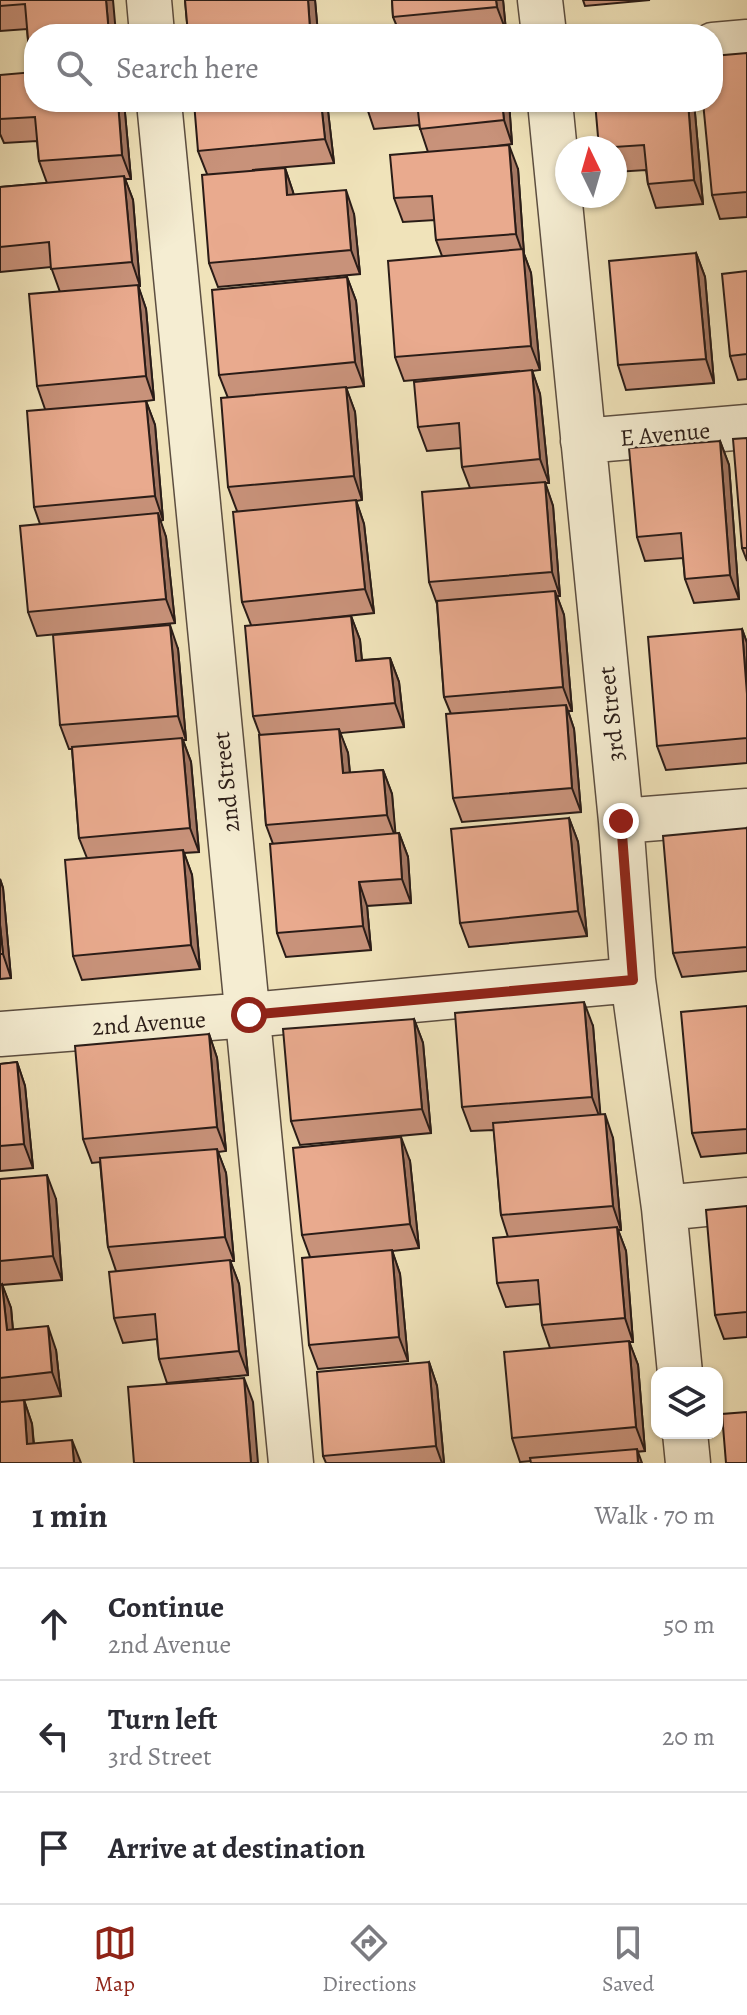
<!DOCTYPE html>
<html lang="en">
<head>
<meta charset="utf-8">
<style>
	:root { --surface:#fff; --page:#f2f2f3; --text:#2b2b33; --muted:#7c7c81; --line:#e1e1e2; --accent:#8f2418 }
	body { margin:0; font-family:Alegreya,serif; background:var(--page); color:var(--text) }
	.controls { position:absolute; right:24px; bottom:24px; display:grid; overflow:hidden; border-radius:16px; box-shadow:0 2px 6px #0004 }
	.controls button { width:72px; height:72px; display:grid; place-items:center; padding:0; border:0; border-bottom:2px solid var(--line); background:var(--surface); color:var(--text); font:40px sans-serif }
	.compass { position:absolute; left:555px; top:136px; width:72px; height:72px; border-radius:50%; background:var(--surface); box-shadow:0 2px 6px #0004; rotate:355deg }
	.stop { position:absolute; width:24px; height:24px; margin:-18px; border:6px solid #8f2418; border-radius:50%; background:#fff }
	.stop.end { background:#8f2418; border-color:#fff; box-shadow:0 2px 8px #0008 }
	.list { margin:0; padding:0; list-style:none }
	h2 { display:flex; justify-content:space-between; align-items:center; height:104px; margin:0; padding:0 32px; font-size:34px }
	h2 small { font-size:26px; font-weight:400; color:var(--muted) }
	.list li { display:grid; grid-template-columns:52px 1fr auto; gap:24px; align-items:center; box-sizing:border-box; height:112px; padding:0 32px; border-top:2px solid var(--line) }
	.list b { display:block; font-size:30px; white-space:nowrap }
	.list p { margin:0; font-size:26px; white-space:nowrap; color:var(--muted) }
	.list em { font-size:26px; font-style:normal; color:var(--muted) }
	.icon { flex:none; width:44px; height:44px; fill:none; stroke:currentColor; stroke-width:2; stroke-linecap:round; stroke-linejoin:round }
	.map { position:relative; flex:none; width:747px; height:1463px; overflow:hidden }
	.search { position:absolute; background:var(--surface); box-shadow:0 2px 6px #0004; left:24px; right:24px; top:24px; height:88px; display:flex; align-items:center; gap:20px; box-sizing:border-box; padding:0 28px; border-radius:32px; color:var(--muted); font-size:30px }
	.sheet { height:440px; background:var(--surface) }
	nav { display:flex; justify-content:space-around; align-items:center; box-sizing:border-box; height:112px; border-top:2px solid var(--line); background:var(--surface); font-size:22px; color:var(--muted) }
	nav a { display:grid; justify-items:center; gap:4px }
	nav .on { color:var(--accent) }
	.map>svg:first-child { display:block }
	.lines { fill:none; stroke-linecap:round; stroke-linejoin:round }
	.minor-casing { stroke:#5c4e40; stroke-width:47 }
	.minor { stroke:#f5edd2; stroke-width:44 }
	.wall { fill:#c8927a; stroke:#2a1c17; stroke-width:2 }
	.shaded-wall { fill:#a37763; stroke:#2a1c17; stroke-width:2 }
	.building { fill:#e9aa8e; stroke:#2a1c17; stroke-width:2 }
	.route { stroke:#8f2418; stroke-width:10 }
	.labels { text-anchor:middle; dominant-baseline:central; stroke-width:6; stroke-linejoin:round; paint-order:stroke }
	.street-label { font-size:24px; fill:#2a1c17; stroke:#f5edd2 }
</style>
</head>
<body>
<div class="map">
<svg width="747" height="1463" viewBox="0 0 747 1463">
	<rect width="100%" height="100%" fill="#f0e3ba"/>
	<filter id="stains"><feTurbulence type="fractalNoise" baseFrequency=".0025" numOctaves="4"/><feColorMatrix values="0 0 0 0 .2 0 0 0 0 .09 0 0 0 0 .02 0 0 0 .5 -.17"/></filter>
	<radialGradient id="worn" r=".72"><stop offset=".6" stop-color="#630" stop-opacity="0"/><stop offset="1" stop-color="#630" stop-opacity=".3"/></radialGradient>
	<g class="lines">
		<g class="minor-casing">
			<path id="minor" d="M 149,0 L 152,34
				M 540,0 L 544,34
				M 713,45 L 747,42
				M 159,102 L 291,1463
				M 550,102 L 621,821 L 633,980 L 664,1208 L 680,1373
				M 583,441 L 747,427
				M 621,821 L 747,811
				M 0,1034 L 249,1015 L 633,980
				M 664,1208 L 747,1200
				M 685,1433 L 688,1463"/>
		</g>
		<use href="#minor" class="minor"/>
	</g>
	<path class="wall" d="M 0,0 L 113,0 L 34,34 L 34,64 L 29,51 L 27,29 L 0,31 Z
		M 185,0 L 315,0 L 318,34 L 188,34 Z
		M 392,0 L 503,0 L 506,31 L 496,32 L 497,34 L 400,34 L 393,17 Z
		M 583,0 L 650,0 L 585,6 Z
		M 747,53 L 747,217 L 720,219 L 712,195 Z
		M 0,75 L 34,102 L 124,102 L 131,179 L 125,179 L 133,200 L 140,286 L 138,286 L 146,309 L 154,400 L 146,401 L 155,425 L 163,520 L 160,521 L 166,537 L 175,623 L 37,636 L 28,612 L 40,524 L 34,507 L 45,409 L 37,386 L 60,292 L 51,267 L 0,272 L 0,187 L 47,183 L 39,161 L 37,141 L 4,143 L 0,134 Z
		M 327,102 L 334,163 L 252,170 L 285,168 L 294,195 L 354,214 L 360,274 L 218,287 L 209,263 L 207,174 L 198,151 Z
		M 365,102 L 509,102 L 512,144 L 478,148 L 518,169 L 524,254 L 531,273 L 540,370 L 532,371 L 540,394 L 549,483 L 545,483 L 553,506 L 560,596 L 557,596 L 564,615 L 572,711 L 568,711 L 574,729 L 581,812 L 462,822 L 453,798 L 451,714 L 444,697 L 437,604 L 429,582 L 470,488 L 462,467 L 461,448 L 427,451 L 418,427 L 520,371 L 404,381 L 395,357 L 442,256 L 436,240 L 435,220 L 403,222 L 394,198 L 428,152 L 419,125 L 374,129 Z
		M 595,102 L 694,102 L 703,204 L 656,208 L 648,184 L 646,170 L 615,172 L 615,148 Z
		M 696,253 L 705,277 L 714,383 L 626,390 L 618,365 Z
		M 747,271 L 747,379 L 738,380 L 730,356 Z
		M 347,277 L 356,301 L 364,386 L 346,388 L 355,412 L 362,500 L 356,501 L 364,524 L 374,613 L 308,620 L 351,616 L 360,640 L 362,660 L 390,658 L 399,682 L 404,727 L 340,733 L 348,753 L 350,773 L 383,770 L 392,794 L 395,834 L 399,833 L 408,857 L 411,903 L 367,906 L 371,950 L 286,957 L 277,933 L 273,844 L 266,825 L 260,735 L 253,716 L 251,625 L 242,602 L 237,511 L 228,487 L 228,398 L 219,375 Z
		M 747,438 L 747,561 L 742,548 Z
		M 720,441 L 729,465 L 739,599 L 694,603 L 685,579 L 683,558 L 645,561 L 637,537 Z
		M 742,629 L 747,643 L 747,763 L 666,770 L 657,746 Z
		M 178,649 L 186,740 L 183,740 L 191,762 L 199,852 L 184,853 L 192,875 L 200,969 L 82,980 L 73,956 L 87,858 L 79,838 L 72,749 L 69,749 L 60,725 Z
		M 569,818 L 578,842 L 587,936 L 469,947 L 460,923 Z
		M 747,828 L 747,971 L 682,977 L 673,953 Z
		M 0,879 L 3,888 L 11,978 L 0,979 Z
		M 747,1006 L 747,1153 L 701,1157 L 692,1133 Z
		M 414,1019 L 423,1043 L 431,1133 L 300,1145 L 291,1121 Z
		M 593,1026 L 600,1115 L 613,1138 L 621,1230 L 618,1230 L 626,1251 L 633,1342 L 629,1342 L 638,1365 L 645,1451 L 520,1462 L 512,1438 L 550,1348 L 542,1325 L 540,1304 L 506,1307 L 497,1283 L 508,1237 L 501,1215 L 494,1130 L 471,1131 L 462,1107 Z
		M 209,1034 L 217,1058 L 226,1151 L 218,1152 L 226,1173 L 234,1261 L 230,1261 L 239,1284 L 248,1375 L 167,1383 L 159,1359 L 157,1339 L 123,1343 L 114,1318 L 116,1271 L 108,1247 L 100,1162 L 92,1163 L 83,1139 Z
		M 17,1062 L 25,1086 L 33,1168 L 0,1171 L 0,1064 Z
		M 410,1161 L 419,1248 L 392,1251 L 400,1274 L 408,1361 L 318,1369 L 309,1345 L 310,1257 L 302,1235 Z
		M 0,1179 L 56,1199 L 62,1280 L 2,1285 L 11,1308 L 13,1330 L 56,1350 L 61,1396 L 24,1400 L 32,1424 L 34,1444 L 0,1463 Z
		M 747,1206 L 747,1337 L 724,1339 L 715,1315 Z
		M 429,1362 L 437,1386 L 444,1463 L 326,1463 L 323,1456 Z"/>
	<path class="shaded-wall" d="M 106,0 L 113,0 L 116,34 L 109,34 Z
		M 308,0 L 315,0 L 318,34 L 312,34 L 310,29 Z
		M 496,0 L 503,0 L 506,31 L 497,7 Z
		M 118,102 L 124,102 L 131,179 L 122,155 Z
		M 321,102 L 327,102 L 334,163 L 325,139 Z
		M 502,102 L 509,102 L 512,144 L 504,120 Z
		M 688,102 L 694,102 L 703,204 L 694,180 Z
		M 509,145 L 518,169 L 524,254 L 531,273 L 540,370 L 531,346 L 523,254 L 516,234 Z
		M 285,168 L 293,192 L 296,219 L 287,195 Z
		M 124,176 L 133,200 L 140,286 L 132,262 Z
		M 346,190 L 354,214 L 360,274 L 351,250 Z
		M 696,253 L 705,277 L 714,383 L 706,359 Z
		M 347,277 L 356,301 L 364,386 L 355,362 Z
		M 138,285 L 146,309 L 154,400 L 146,376 Z
		M 532,370 L 540,394 L 549,483 L 540,459 Z
		M 346,387 L 355,412 L 362,500 L 354,476 Z
		M 146,401 L 155,425 L 163,520 L 155,496 Z
		M 720,441 L 729,465 L 739,599 L 730,575 Z
		M 545,482 L 553,506 L 560,596 L 552,572 Z
		M 356,500 L 364,524 L 374,613 L 365,589 Z
		M 158,513 L 166,537 L 175,623 L 166,599 Z
		M 555,591 L 564,615 L 572,711 L 563,687 Z
		M 351,616 L 360,640 L 364,685 L 356,661 Z
		M 170,625 L 178,649 L 186,740 L 178,716 Z
		M 742,629 L 747,643 L 747,694 Z
		M 390,658 L 399,682 L 404,727 L 395,703 Z
		M 566,705 L 574,729 L 581,812 L 572,788 Z
		M 339,729 L 348,753 L 352,797 L 343,773 Z
		M 182,738 L 191,762 L 199,852 L 190,828 Z
		M 383,770 L 392,794 L 396,839 L 387,815 Z
		M 569,818 L 578,842 L 587,936 L 578,911 Z
		M 399,833 L 408,857 L 411,903 L 402,879 Z
		M 183,850 L 192,875 L 200,969 L 191,945 Z
		M 0,879 L 3,888 L 11,978 L 3,954 L 0,925 Z
		M 359,882 L 367,906 L 371,950 L 363,926 Z
		M 584,1002 L 593,1026 L 601,1121 L 592,1097 Z
		M 414,1019 L 423,1043 L 431,1133 L 422,1109 Z
		M 209,1034 L 217,1058 L 226,1151 L 217,1127 Z
		M 17,1062 L 25,1086 L 33,1168 L 24,1144 Z
		M 605,1114 L 613,1138 L 621,1230 L 613,1206 Z
		M 401,1137 L 410,1161 L 419,1248 L 410,1224 Z
		M 217,1149 L 226,1173 L 234,1261 L 225,1237 Z
		M 47,1175 L 56,1199 L 62,1280 L 53,1256 Z
		M 617,1227 L 626,1251 L 633,1342 L 625,1318 Z
		M 392,1250 L 400,1274 L 408,1361 L 399,1337 Z
		M 230,1260 L 239,1284 L 248,1375 L 239,1351 Z
		M 2,1284 L 11,1308 L 15,1355 L 7,1330 Z
		M 48,1326 L 56,1350 L 61,1396 L 52,1372 Z
		M 629,1341 L 638,1365 L 645,1451 L 636,1427 Z
		M 429,1362 L 437,1386 L 444,1463 L 442,1463 L 436,1446 Z
		M 244,1378 L 253,1402 L 258,1463 L 251,1463 Z
		M 24,1400 L 32,1424 L 35,1463 L 27,1444 Z
		M 72,1440 L 81,1463 L 74,1463 Z
		M 637,1449 L 642,1463 L 638,1463 Z"/>
	<path class="building" d="M 0,0 L 106,0 L 109,34 L 34,34 L 34,50 L 29,51 L 25,4 L 0,6 Z
		M 185,0 L 308,0 L 310,29 L 248,34 L 188,34 Z
		M 392,0 L 496,0 L 497,7 L 393,17 Z
		M 496,32 L 496,34 L 468,34 Z
		M 747,53 L 747,192 L 712,195 L 703,102 L 713,102 L 713,56 Z
		M 34,72 L 34,102 L 118,102 L 122,155 L 39,161 L 35,117 L 0,119 L 0,75 Z
		M 194,102 L 321,102 L 325,139 L 198,151 Z
		M 365,102 L 403,102 L 365,105 Z
		M 417,102 L 502,102 L 504,120 L 420,129 Z
		M 595,102 L 688,102 L 694,180 L 648,184 L 644,145 L 599,148 Z
		M 509,145 L 516,234 L 436,240 L 432,196 L 394,198 L 390,155 Z
		M 285,168 L 287,195 L 346,190 L 351,250 L 209,263 L 202,175 Z
		M 124,176 L 132,262 L 51,269 L 49,242 L 0,247 L 0,187 Z
		M 523,249 L 531,346 L 395,357 L 388,261 Z
		M 696,253 L 706,359 L 618,365 L 609,261 Z
		M 747,271 L 747,354 L 730,356 L 722,274 Z
		M 347,277 L 355,362 L 219,375 L 212,290 Z
		M 138,285 L 146,376 L 37,386 L 29,294 Z
		M 532,370 L 540,459 L 462,467 L 459,423 L 418,427 L 414,382 Z
		M 346,387 L 354,476 L 228,487 L 221,398 Z
		M 146,401 L 155,496 L 34,507 L 27,411 Z
		M 747,438 L 747,548 L 742,548 L 733,439 Z
		M 720,441 L 730,575 L 685,579 L 681,533 L 637,537 L 629,448 Z
		M 545,482 L 552,572 L 429,582 L 422,492 Z
		M 356,500 L 365,589 L 242,602 L 233,512 Z
		M 158,513 L 166,599 L 28,612 L 20,526 Z
		M 555,591 L 563,687 L 444,697 L 437,601 Z
		M 351,616 L 356,661 L 390,658 L 395,703 L 253,716 L 245,626 Z
		M 170,625 L 178,716 L 60,725 L 53,635 Z
		M 742,629 L 747,694 L 747,738 L 657,746 L 648,637 Z
		M 566,705 L 572,788 L 453,798 L 446,714 Z
		M 339,729 L 343,773 L 383,770 L 387,815 L 266,825 L 259,735 Z
		M 182,738 L 190,828 L 79,838 L 72,747 Z
		M 569,818 L 578,911 L 460,923 L 451,829 Z
		M 747,828 L 747,947 L 673,953 L 663,836 Z
		M 399,833 L 402,879 L 359,882 L 363,926 L 277,933 L 270,844 Z
		M 183,850 L 191,945 L 73,956 L 65,860 Z
		M 0,925 L 3,954 L 0,954 Z
		M 584,1002 L 592,1097 L 462,1107 L 455,1013 Z
		M 747,1006 L 747,1129 L 692,1133 L 681,1012 Z
		M 414,1019 L 422,1109 L 291,1121 L 283,1029 Z
		M 209,1034 L 217,1127 L 83,1139 L 75,1046 Z
		M 17,1062 L 24,1144 L 0,1146 L 0,1064 Z
		M 605,1114 L 613,1206 L 501,1215 L 493,1123 Z
		M 401,1137 L 410,1224 L 302,1235 L 293,1148 Z
		M 217,1149 L 225,1237 L 108,1247 L 100,1158 Z
		M 47,1175 L 53,1256 L 0,1261 L 0,1179 Z
		M 747,1206 L 747,1312 L 715,1315 L 706,1210 Z
		M 617,1227 L 625,1318 L 542,1325 L 538,1280 L 497,1283 L 493,1238 Z
		M 392,1250 L 399,1337 L 309,1345 L 302,1258 Z
		M 230,1260 L 239,1351 L 159,1359 L 155,1314 L 114,1318 L 109,1272 Z
		M 2,1284 L 7,1330 L 48,1326 L 52,1372 L 0,1378 L 0,1285 Z
		M 629,1341 L 636,1427 L 512,1438 L 504,1352 Z
		M 429,1362 L 436,1446 L 323,1456 L 317,1372 Z
		M 244,1378 L 251,1463 L 134,1463 L 128,1387 Z
		M 24,1400 L 27,1444 L 72,1440 L 74,1463 L 0,1463 L 0,1402 Z
		M 747,1412 L 747,1463 L 726,1463 L 722,1414 Z
		M 637,1449 L 638,1463 L 531,1463 L 530,1458 Z"/>
	<g class="lines">
		<path class="route" d="M 249,1015 L 633,980 L 621,821"/>
	</g>
	<g class="labels">
		<g class="street-label">
			<text transform="translate(665 434) rotate(-5)">E Avenue</text>
			<text transform="translate(611 714) rotate(-96)">3rd Street</text>
			<text transform="translate(226 782) rotate(-96)">2nd Street</text>
			<text transform="translate(149 1023) rotate(-4)">2nd Avenue</text>
		</g>
	</g>
	<rect width="100%" height="100%" filter="url(#stains)"/>
	<rect width="100%" height="100%" fill="url(#worn)"/>
</svg>
<div class="controls">
<button><svg class="icon" aria-label="layers" viewBox="0 0 24 24"><path d="M12 4l9 5-9 5-9-5zM3 14l9 5 9-5"/></svg></button>
</div>
<svg class="compass" viewBox="-18 -18 36 36"><path d="M0-13l5 13h-10z" fill="#e53935"/><path d="M0 13l5-13h-10z" fill="#7c7c81"/></svg>
<div class="stop" style="left:249px;top:1015px"></div>
<div class="stop end" style="left:621px;top:821px"></div>
<div class="search"><svg class="icon" aria-label="search" viewBox="0 0 24 24"><circle cx="10" cy="10" r="6"/><path d="M15 15l6 6"/></svg>Search here</div>
</div>
<section class="sheet">
<h2>1 min<small>Walk · 70 m</small></h2>
<ul class="list">
<li><svg class="icon" aria-label="ahead" viewBox="0 0 24 24"><path d="M12 20V5M6 11l6-6 6 6"/></svg><div><b>Continue</b><p>2nd Avenue</p></div><em>50 m</em></li>
<li><svg class="icon" aria-label="left" viewBox="0 0 24 24"><path d="M17 20v-9H6M10 6l-5 5 5 5"/></svg><div><b>Turn left</b><p>3rd Street</p></div><em>20 m</em></li>
<li><svg class="icon" aria-label="arrive" viewBox="0 0 24 24"><path d="M6 21V4h12l-3 4 3 4H6"/></svg><div><b>Arrive at destination</b></div></li>
</ul>
</section>
<nav>
<a class="on"><svg class="icon" aria-label="map" viewBox="0 0 24 24"><path d="M3 6l6-2 6 2 6-2v14l-6 2-6-2-6 2zM9 4v14M15 6v14"/></svg>Map</a>
<a><svg class="icon" aria-label="directions" viewBox="0 0 24 24"><path d="M12 3l9 9-9 9-9-9zM9 14v-3h6M13 9l2 2-2 2"/></svg>Directions</a>
<a><svg class="icon" aria-label="saved" viewBox="0 0 24 24"><path d="M7 4h10v16l-5-4-5 4z"/></svg>Saved</a>
</nav>
</body>
</html>
